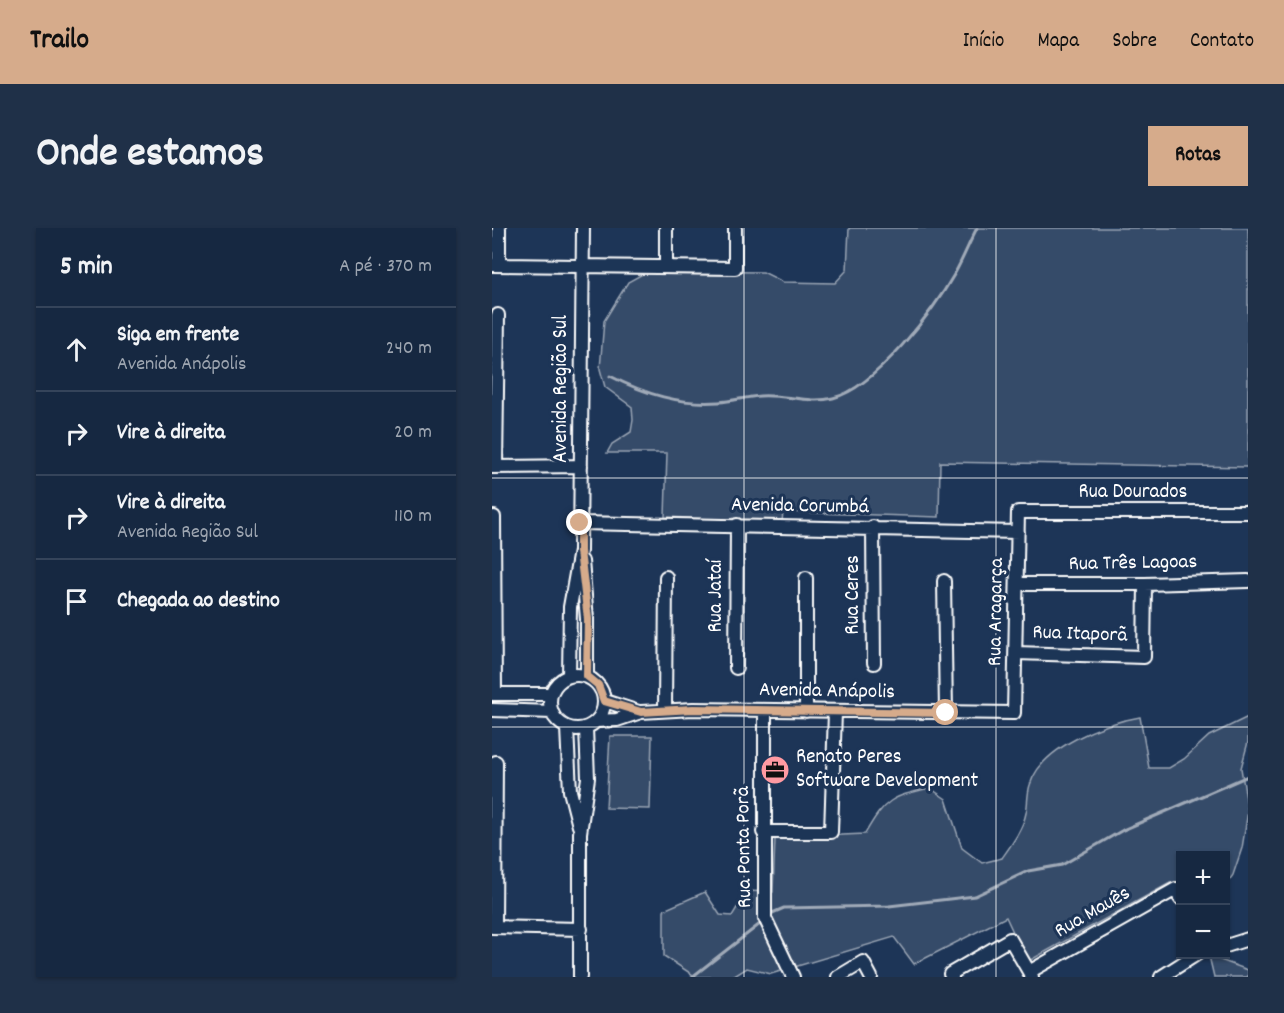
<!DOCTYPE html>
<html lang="pt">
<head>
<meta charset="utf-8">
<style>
	:root { --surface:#162841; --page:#1f3048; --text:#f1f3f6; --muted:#9ea6b1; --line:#35445a; --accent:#d6ab8b }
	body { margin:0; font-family:Dekko,sans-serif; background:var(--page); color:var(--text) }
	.controls { position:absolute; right:18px; bottom:18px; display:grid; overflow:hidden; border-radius:0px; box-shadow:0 2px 4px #0004 }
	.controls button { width:54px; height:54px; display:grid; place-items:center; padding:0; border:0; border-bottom:2px solid var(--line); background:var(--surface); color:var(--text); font:30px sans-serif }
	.stop { position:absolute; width:18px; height:18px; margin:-14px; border:4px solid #d6ab8b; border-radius:50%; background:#fff }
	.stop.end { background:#d6ab8b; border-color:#fff; box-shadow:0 2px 6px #0008 }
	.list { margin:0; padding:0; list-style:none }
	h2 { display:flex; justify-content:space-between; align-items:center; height:78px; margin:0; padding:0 24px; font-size:26px }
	h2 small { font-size:20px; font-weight:400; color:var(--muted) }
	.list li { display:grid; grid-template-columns:39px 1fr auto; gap:18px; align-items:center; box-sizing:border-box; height:84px; padding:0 24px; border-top:2px solid var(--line) }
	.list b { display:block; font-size:22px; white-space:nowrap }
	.list p { margin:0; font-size:20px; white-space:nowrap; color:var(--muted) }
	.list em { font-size:20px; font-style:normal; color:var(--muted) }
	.icon { flex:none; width:33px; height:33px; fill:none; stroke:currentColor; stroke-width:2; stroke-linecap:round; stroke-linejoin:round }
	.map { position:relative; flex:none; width:756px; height:749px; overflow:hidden; border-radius:0px }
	header { display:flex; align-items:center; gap:36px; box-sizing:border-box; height:84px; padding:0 30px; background:var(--accent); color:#111 }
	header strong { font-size:28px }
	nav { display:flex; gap:33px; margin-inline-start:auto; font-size:21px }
	.intro { display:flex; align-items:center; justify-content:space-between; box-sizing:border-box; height:144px; padding:0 36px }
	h1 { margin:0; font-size:42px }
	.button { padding:15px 27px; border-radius:0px; background:var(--accent); color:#111; font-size:21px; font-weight:700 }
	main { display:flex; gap:36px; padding:0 36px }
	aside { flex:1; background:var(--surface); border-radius:0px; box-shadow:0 2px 4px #0004 }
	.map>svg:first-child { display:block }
	.green { fill:#364b69; stroke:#9aa5b4; stroke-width:1.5 }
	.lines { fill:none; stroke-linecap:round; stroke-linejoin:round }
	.stream { stroke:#a0aab8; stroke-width:3 }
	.minor-casing { stroke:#fff; stroke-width:16 }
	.minor { stroke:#1d3557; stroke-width:12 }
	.route { stroke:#d6ab8b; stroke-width:8 }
	.grid { fill:none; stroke:#fff; stroke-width:1.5; stroke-opacity:0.55 }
	.labels { text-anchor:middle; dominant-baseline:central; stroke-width:6; stroke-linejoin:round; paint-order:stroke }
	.street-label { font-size:21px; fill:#fff; stroke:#1d3557 }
	.poi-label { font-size:21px; fill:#fff; stroke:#1d3557; text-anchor:start }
</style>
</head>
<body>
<header>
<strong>Trailo</strong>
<nav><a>Início</a><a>Mapa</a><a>Sobre</a><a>Contato</a></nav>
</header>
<div class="intro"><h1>Onde estamos</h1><a class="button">Rotas</a></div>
<main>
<aside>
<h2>5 min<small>A pé · 370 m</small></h2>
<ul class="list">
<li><svg class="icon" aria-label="ahead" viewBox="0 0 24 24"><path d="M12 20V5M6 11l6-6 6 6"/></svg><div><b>Siga em frente</b><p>Avenida Anápolis</p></div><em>240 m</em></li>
<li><svg class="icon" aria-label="right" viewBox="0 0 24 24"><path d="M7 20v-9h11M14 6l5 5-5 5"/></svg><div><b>Vire à direita</b></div><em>20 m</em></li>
<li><svg class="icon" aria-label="right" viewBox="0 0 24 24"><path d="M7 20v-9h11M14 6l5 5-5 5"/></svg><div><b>Vire à direita</b><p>Avenida Região Sul</p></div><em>110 m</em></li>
<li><svg class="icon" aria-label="arrive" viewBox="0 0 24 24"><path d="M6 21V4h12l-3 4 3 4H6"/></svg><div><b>Chegada ao destino</b></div></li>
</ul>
</aside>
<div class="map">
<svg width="756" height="749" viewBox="0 0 756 749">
	<rect width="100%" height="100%" fill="#1d3557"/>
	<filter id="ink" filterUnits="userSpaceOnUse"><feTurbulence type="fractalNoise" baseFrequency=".0167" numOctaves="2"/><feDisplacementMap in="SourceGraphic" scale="12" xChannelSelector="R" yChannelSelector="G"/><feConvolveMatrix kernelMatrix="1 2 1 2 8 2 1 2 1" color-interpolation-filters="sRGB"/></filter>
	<g filter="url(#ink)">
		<path class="green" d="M 357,0 L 756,0 L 756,239 L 448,234 L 447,289 L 291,284 L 290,294 L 173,289 L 175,225 L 115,225 L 120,216 L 139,204 L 141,192 L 140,179 L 113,159 L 108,141 L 112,93 L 136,54 L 156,43 L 271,44 L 291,54 L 343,55 L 355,42 Z
			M 648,489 L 657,540 L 677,540 L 692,531 L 717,508 L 756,489 L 756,514 L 749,540 L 756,583 L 750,620 L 741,647 L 734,657 L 734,628 L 688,628 L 688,655 L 678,655 L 535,734 L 514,689 L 422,736 L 402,709 L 279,746 L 255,740 L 241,749 L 204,749 L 172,728 L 172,682 L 213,664 L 228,687 L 240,688 L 255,663 L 281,664 L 283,610 L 373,606 C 393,571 399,569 438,560 L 454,571 L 470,620 L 490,635 L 510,630 C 519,617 531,601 534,585 C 536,576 535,566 538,557 C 549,519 612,495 648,489 Z
			M 118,508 L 160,508 L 158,581 L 114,580 Z
			M 717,728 L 756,742 L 756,749 L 722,749 Z"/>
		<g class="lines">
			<path class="stream" d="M 118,148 C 153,166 188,177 227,174 C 241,173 254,169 268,168 C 292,166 318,176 341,170 C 383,160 442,82 463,45 C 471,31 477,15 485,0
				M 278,686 L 292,680 L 397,678 L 483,668 L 536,643 L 570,637 L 631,602 L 756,548
				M 200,749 L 268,696"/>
			<g class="minor-casing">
				<path id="minor" d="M 0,37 L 243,40 L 243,0
					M 7,37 L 7,0
					M 174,39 L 174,0
					M 0,239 L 89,238
					M 4,239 L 6,87
					M 2,289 L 3,466
					M 88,295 L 526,304
					M 381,299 L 382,435
					M 90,333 L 95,391 L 95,449
					M 314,350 L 314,483
					M 452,353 L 454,485
					M 526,356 L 653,356 L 756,353
					M 524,425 L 652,429 L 653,356
					M 244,440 L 245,297
					M58 474a27 27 0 1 1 54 0a27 27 0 1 1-54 0Z
					M 77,448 L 78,379 L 88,323 L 91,0
					M 0,466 L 59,466
					M 113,473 L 147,484
					M 0,482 L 60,484
					M 173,482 L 174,349
					M 273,483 L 273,690 L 301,749
					M 105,493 L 125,492 L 149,484 L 201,481 L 522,485 L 526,284 L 756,284
					M 75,500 L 78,563 L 87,598
					M 271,604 L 339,604 L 343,484
					M 0,699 L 89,701
					M 3,699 L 4,534
					M 734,718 L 756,711
					M 537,744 L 684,661 L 688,670
					M 88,749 L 88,605 L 96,550 L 94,500
					M 346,749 L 371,734 L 379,749
					M 460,749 L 458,746 L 518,711 L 540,749
					M 669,749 L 705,726"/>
			</g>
			<use href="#minor" class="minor"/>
		</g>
	</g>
	<g class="lines" filter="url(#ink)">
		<path class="route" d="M 88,295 L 88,323 L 96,391 L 95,448 L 106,457 L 112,473 L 149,484 L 201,481 L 454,485"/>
	</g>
	<path class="grid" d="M 252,0 L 252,749M 504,0 L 504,749M 0,250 L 756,250M 0,499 L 756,499"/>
	<defs>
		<g id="office-disc" transform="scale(1.5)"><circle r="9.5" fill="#ff9aa2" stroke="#1d3557"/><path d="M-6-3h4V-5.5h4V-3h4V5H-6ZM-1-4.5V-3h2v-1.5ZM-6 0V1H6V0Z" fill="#111"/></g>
	</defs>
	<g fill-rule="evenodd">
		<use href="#office-disc" x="283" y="542"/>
	</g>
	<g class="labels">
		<g class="street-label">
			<text transform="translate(70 161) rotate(-90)">Avenida Região Sul</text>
			<text x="641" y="265">Rua Dourados</text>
			<text transform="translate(308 279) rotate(1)">Avenida Corumbá</text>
			<text transform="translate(641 336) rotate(-1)">Rua Três Lagoas</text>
			<text transform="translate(362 367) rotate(-90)">Rua Ceres</text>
			<text transform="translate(225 368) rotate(-90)">Rua Jataí</text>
			<text transform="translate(505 384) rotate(-89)">Rua Aragarça</text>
			<text transform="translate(588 407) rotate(2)">Rua Itaporã</text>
			<text transform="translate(335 464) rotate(1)">Avenida Anápolis</text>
			<text transform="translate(253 619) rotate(-91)">Rua Ponta Porã</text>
			<text transform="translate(601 685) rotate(-30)">Rua Mauês</text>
		</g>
		<g class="poi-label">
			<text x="304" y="530">Renato Peres<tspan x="304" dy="24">Software Development</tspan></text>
		</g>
	</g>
</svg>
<div class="controls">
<button>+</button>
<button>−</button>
</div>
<div class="stop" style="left:454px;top:485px"></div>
<div class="stop end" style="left:88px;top:295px"></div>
</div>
</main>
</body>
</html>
